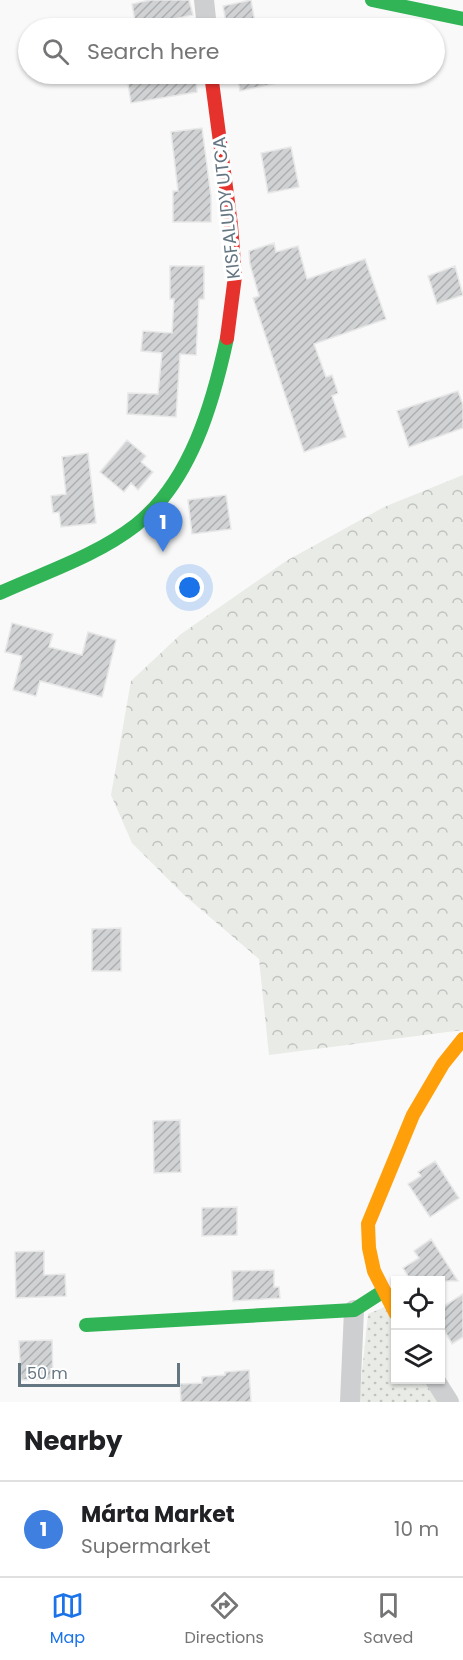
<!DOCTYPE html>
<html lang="en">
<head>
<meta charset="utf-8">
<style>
	:root { --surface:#fff; --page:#f2f2f2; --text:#202124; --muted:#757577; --line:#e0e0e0; --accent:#1a73e8 }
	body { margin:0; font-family:Poppins,sans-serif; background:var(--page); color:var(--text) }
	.controls { position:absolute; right:18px; bottom:18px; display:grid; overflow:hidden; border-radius:0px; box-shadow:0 2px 4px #0004 }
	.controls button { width:54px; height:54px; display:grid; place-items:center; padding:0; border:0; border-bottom:2px solid var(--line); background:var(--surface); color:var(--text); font:30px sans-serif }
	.scale { position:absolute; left:18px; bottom:15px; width:162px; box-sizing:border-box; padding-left:6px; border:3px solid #657683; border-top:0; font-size:16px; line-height:21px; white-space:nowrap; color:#657683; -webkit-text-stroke:4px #fff; paint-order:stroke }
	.you { position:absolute; left:190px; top:588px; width:21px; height:21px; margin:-15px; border:4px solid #fff; border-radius:50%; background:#1a73e8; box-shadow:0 0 0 9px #1a73e833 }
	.badge { display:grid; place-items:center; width:39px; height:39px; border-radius:50%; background:var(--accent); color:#fff; font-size:20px; font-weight:700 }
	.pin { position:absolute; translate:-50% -50px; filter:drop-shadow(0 2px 3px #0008) }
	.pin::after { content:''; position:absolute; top:32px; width:21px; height:18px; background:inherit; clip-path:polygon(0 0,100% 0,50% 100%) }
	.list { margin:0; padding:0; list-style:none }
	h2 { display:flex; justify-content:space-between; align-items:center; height:78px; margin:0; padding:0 24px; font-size:26px }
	h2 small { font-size:20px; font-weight:400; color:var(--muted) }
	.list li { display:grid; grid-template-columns:39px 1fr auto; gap:18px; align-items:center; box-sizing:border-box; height:96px; padding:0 24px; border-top:2px solid var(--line) }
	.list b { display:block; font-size:22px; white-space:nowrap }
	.list p { margin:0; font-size:20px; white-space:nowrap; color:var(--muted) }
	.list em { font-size:20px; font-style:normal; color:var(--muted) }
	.icon { flex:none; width:33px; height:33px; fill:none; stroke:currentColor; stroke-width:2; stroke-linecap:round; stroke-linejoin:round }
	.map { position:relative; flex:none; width:463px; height:1402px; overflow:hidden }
	.search { position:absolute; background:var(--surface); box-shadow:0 2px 4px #0004; left:18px; right:18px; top:18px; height:66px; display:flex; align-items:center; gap:15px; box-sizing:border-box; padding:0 21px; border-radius:33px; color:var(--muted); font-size:22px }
	.sheet { height:174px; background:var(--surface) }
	nav { display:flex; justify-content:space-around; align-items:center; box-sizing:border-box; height:84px; border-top:2px solid var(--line); background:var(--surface); font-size:16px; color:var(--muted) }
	nav a { display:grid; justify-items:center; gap:3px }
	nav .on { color:var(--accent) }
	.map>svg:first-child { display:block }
	.forest { fill:url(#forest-crowns) }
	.park { fill:url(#park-dots) }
	.building { fill:url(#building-hatch); stroke:#e8e8e8; stroke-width:1.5 }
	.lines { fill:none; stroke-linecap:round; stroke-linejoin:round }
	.street { stroke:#cecfd0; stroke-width:20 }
	.fast { stroke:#30b455; stroke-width:14 }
	.slow { stroke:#ff9f0a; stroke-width:14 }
	.jam { stroke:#e5322d; stroke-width:14 }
	.labels { text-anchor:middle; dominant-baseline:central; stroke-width:6; stroke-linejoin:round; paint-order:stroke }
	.street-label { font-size:18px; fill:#657683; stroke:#fff }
</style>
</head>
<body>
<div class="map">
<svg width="463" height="1402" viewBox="0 0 463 1402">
	<defs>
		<pattern id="forest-crowns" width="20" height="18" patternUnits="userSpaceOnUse" patternTransform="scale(1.5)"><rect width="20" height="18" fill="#e8ebe6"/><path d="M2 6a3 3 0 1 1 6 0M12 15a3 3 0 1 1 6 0" fill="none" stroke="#c0c3c0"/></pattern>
		<pattern id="park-dots" width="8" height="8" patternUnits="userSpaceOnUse" patternTransform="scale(1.5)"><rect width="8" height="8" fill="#e8ebe6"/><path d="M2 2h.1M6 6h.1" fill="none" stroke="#c0c3c0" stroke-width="1.8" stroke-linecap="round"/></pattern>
		<pattern id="building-hatch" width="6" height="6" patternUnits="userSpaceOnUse" patternTransform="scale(1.5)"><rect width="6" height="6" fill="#d0d2d3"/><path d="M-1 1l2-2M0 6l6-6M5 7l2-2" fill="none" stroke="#acafb1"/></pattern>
	</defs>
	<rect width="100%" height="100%" fill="#f9f9f9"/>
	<path class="forest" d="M 463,475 L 463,1030 L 269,1055 L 259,959 L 184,895 L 132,843 L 111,795 L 131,681 L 181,634 L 286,561 L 384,507 Z"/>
	<path class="park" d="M 387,1306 L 395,1320 L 396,1380 L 434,1380 L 449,1402 L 359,1402 L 368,1314 Z"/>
	<path class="building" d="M 150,0 L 189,0 L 193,15 L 136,27 L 132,4 Z
		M 251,0 L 256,28 L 227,28 L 223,6 Z
		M 147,74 L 196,74 L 197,92 L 131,103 L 127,77 Z
		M 237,74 L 287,74 L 287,81 L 240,91 Z
		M 202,128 L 211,196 L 211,222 L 173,222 L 173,191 L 178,191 L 171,132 Z
		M 291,147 L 299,187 L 268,193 L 261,153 Z
		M 274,243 L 276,252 L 298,246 L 307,279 L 365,259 L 386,319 L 314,344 L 326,377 L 332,375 L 338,393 L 332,396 L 346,437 L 304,452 L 253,298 L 259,296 L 250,264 L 249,251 Z
		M 170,266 L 204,266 L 204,299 L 199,299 L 196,355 L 180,354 L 176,417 L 127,414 L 128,393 L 158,394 L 162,353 L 141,351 L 143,331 L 172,333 L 174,299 L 170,299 Z
		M 455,266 L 463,295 L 437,304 L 428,276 Z
		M 458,391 L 463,405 L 463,428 L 409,447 L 397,411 Z
		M 127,440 L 146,456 L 141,462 L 153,472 L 138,490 L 131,483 L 124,492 L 100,472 Z
		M 88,453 L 96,523 L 61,527 L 59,512 L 53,513 L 51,496 L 66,494 L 62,457 Z
		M 226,495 L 231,529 L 192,534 L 188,500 Z
		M 12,623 L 53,634 L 49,647 L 82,655 L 88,632 L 116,640 L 102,697 L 40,681 L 36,696 L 13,690 L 22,656 L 5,652 Z
		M 121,928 L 121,971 L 92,971 L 92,929 Z
		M 180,1120 L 181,1172 L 154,1173 L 153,1121 Z
		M 435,1161 L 459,1198 L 430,1217 L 408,1184 L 421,1176 L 418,1172 Z
		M 237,1207 L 237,1235 L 202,1236 L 202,1208 Z
		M 431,1239 L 458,1281 L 411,1281 L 403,1268 L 419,1258 L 414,1251 Z
		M 44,1251 L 44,1275 L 65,1274 L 66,1296 L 16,1298 L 15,1252 Z
		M 274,1270 L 274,1287 L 279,1287 L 280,1298 L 233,1301 L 232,1271 Z
		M 463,1294 L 463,1337 L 452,1344 L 441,1325 L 441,1308 Z
		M 52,1340 L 53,1379 L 21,1380 L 19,1341 Z
		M 249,1370 L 251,1402 L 181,1402 L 180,1384 L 202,1383 L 202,1377 L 225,1375 L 225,1372 Z"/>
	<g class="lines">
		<path class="street" d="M 204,0 L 207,28
			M 435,1380 L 449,1402
			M 350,1402 L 354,1310"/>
		<path class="fast" d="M 372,0 L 463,19
			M 0,593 C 46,572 96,556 136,525 C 191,481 213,403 227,338
			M 86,1325 L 354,1310 L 382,1292"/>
		<path class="slow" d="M 396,1314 L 374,1271 L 369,1248 L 368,1224 L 413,1115 L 443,1064 L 463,1039"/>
		<path class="jam" d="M 211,74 L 231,225 L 235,276 L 227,338"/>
	</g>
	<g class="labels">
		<g class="street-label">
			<text transform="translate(226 208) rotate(-96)">KISFALUDY UTCA</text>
		</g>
	</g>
</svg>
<div class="controls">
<button><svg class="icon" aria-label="locate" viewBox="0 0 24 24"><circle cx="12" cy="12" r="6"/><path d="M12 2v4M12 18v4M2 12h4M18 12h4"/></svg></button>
<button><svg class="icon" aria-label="layers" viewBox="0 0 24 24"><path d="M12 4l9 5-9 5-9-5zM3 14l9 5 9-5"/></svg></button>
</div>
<div class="scale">50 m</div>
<div class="you"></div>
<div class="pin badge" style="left:163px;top:552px;background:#3f7fe0">1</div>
<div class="search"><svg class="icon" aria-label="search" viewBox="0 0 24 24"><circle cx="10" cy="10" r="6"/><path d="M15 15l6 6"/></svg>Search here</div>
</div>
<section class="sheet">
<h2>Nearby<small></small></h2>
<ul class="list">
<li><span class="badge" style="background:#3f7fe0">1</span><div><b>Márta Market</b><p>Supermarket</p></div><em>10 m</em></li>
</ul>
</section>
<nav>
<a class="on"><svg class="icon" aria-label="map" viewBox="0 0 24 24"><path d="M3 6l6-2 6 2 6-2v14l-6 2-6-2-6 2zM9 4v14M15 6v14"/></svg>Map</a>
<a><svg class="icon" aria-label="directions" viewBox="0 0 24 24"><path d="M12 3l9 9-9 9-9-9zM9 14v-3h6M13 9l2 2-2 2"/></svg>Directions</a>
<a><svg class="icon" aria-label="saved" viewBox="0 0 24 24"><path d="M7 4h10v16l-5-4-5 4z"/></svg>Saved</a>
</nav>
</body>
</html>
